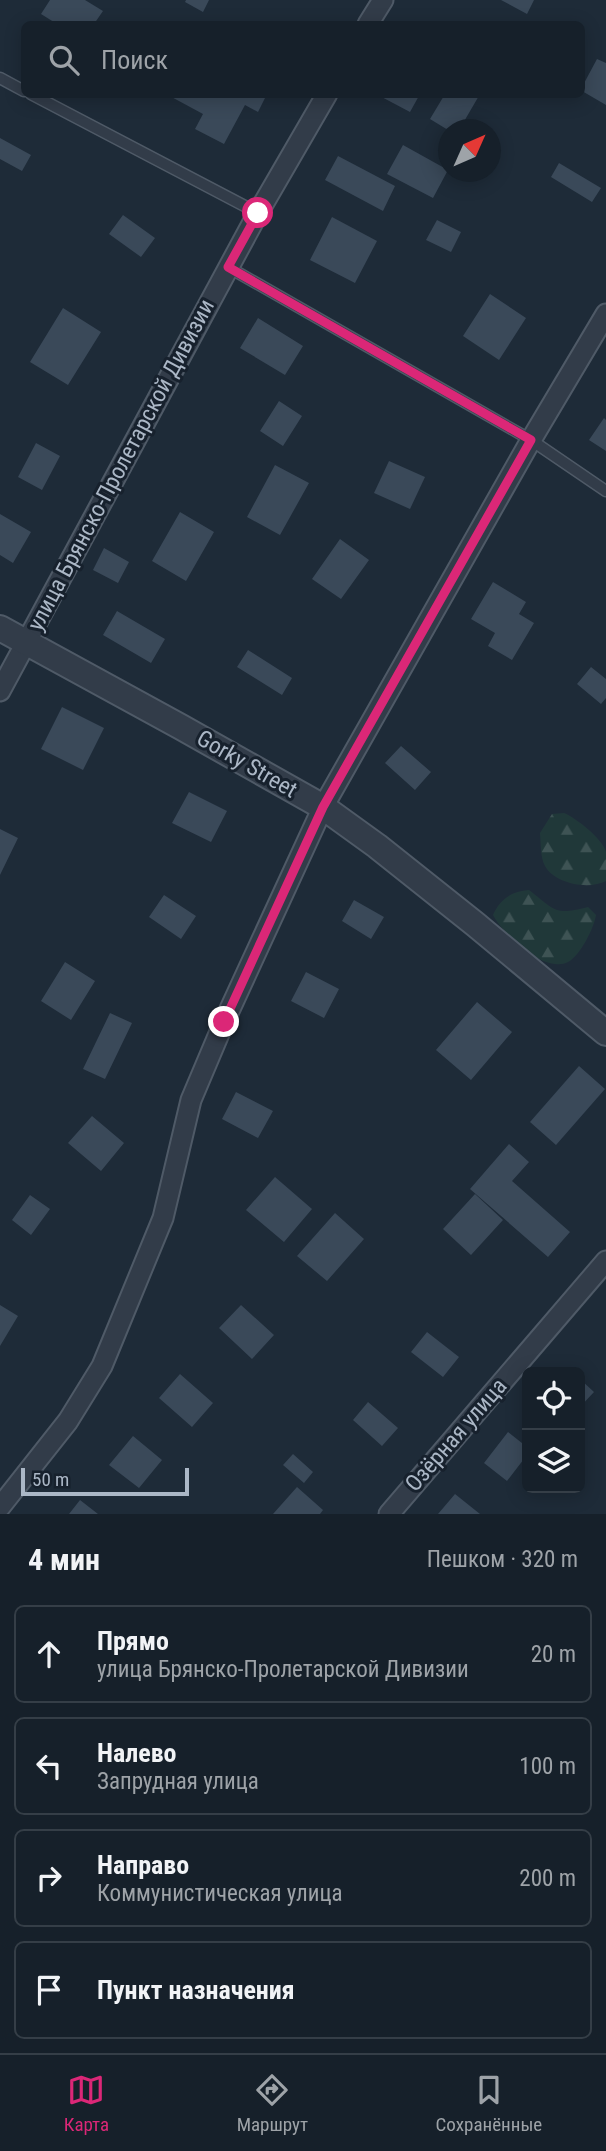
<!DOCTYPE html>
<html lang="ru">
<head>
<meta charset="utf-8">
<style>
	:root { --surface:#16202a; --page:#1f2832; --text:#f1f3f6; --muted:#9ea3a8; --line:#353e47; --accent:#db2777 }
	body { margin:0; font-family:"Roboto Condensed",sans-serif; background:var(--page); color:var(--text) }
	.controls { position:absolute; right:21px; bottom:21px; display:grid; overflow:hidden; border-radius:10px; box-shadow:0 4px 18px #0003 }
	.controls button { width:63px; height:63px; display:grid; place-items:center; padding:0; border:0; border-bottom:2px solid var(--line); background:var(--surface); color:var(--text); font:35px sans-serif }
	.compass { position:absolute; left:438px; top:119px; width:63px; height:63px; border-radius:50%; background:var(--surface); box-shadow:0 4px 18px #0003; rotate:45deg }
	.scale { position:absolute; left:21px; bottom:18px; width:168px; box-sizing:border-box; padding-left:7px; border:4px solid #abb7c6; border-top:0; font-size:19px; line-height:24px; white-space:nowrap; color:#abb7c6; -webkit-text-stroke:5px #17212d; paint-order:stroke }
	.stop { position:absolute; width:21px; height:21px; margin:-16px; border:5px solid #db2777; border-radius:50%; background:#fff }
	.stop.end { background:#db2777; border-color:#fff; box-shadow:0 2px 7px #0008 }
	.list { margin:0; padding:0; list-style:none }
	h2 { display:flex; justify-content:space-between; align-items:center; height:91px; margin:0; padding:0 28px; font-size:30px }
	h2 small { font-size:23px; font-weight:400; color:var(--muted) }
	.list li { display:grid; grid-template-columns:46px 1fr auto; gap:21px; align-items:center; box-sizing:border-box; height:98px; margin:0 14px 14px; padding:0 14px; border:2px solid var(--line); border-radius:10px }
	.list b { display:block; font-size:26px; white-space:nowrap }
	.list p { margin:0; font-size:23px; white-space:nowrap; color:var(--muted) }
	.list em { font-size:23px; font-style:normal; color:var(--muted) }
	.icon { flex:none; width:38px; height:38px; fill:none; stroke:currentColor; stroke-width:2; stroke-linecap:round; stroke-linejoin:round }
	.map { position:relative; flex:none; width:606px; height:1514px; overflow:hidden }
	.search { position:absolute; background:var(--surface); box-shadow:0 4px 18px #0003; left:21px; right:21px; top:21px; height:77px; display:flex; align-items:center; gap:18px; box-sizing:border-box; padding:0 24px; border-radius:10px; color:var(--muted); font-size:26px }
	.sheet { height:539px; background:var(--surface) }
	nav { display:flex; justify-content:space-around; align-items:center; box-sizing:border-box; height:98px; border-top:2px solid var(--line); background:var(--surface); font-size:19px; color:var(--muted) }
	nav a { display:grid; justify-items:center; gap:4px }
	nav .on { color:var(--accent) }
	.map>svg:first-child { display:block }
	.forest { fill:url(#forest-firs) }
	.building { fill:#3a4959 }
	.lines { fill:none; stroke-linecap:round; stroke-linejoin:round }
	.service-casing { stroke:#4f5a67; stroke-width:13 }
	.minor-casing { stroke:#4f5a67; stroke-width:23 }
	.tertiary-casing { stroke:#4f5a67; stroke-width:28 }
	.service { stroke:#323c49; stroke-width:10 }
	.minor { stroke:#323c49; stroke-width:19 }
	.tertiary { stroke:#323c49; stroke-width:24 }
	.route { stroke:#db2777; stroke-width:9 }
	.labels { text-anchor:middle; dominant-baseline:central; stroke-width:6; stroke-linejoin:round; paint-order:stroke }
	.street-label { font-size:23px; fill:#abb7c6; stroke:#17212d }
</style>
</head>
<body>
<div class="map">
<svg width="606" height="1514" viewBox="0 0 606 1514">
	<defs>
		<pattern id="forest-firs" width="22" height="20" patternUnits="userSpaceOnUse" patternTransform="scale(1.75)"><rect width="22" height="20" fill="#203839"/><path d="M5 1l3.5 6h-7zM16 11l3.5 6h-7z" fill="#3e5354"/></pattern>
	</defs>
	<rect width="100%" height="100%" fill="#1e2b38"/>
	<path class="forest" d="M 564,813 C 576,818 603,839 606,852 C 606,861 606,872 606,881 C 589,890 555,884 545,866 C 540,857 541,843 540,833 L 552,814 Z
		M 529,890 C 555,910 554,916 588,907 L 596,915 C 594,928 580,956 568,962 C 544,974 503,934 493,915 C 500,899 512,891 529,890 Z"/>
	<path class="building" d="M 50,0 L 85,0 L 103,11 L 94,24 L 57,24 L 41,14 Z
		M 186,0 L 209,0 L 203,12 L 185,2 Z
		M 501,0 L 534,0 L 527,14 Z
		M 597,59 L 606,63 L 606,105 L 582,91 L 582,87 Z
		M 166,94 L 267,94 L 258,112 L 245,105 L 224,144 L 195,129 L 203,114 Z
		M 376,94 L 420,94 L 410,112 Z
		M 445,94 L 480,94 L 459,130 L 448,130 L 430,119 Z
		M 0,138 L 31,155 L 22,171 L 0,159 Z
		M 403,145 L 448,170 L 433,198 L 387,174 Z
		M 338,156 L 395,186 L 383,211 L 325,180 Z
		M 559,163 L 601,188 L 592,202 L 551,177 Z
		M 123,215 L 155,238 L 141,257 L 109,234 Z
		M 332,217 L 377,241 L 355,283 L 310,260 Z
		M 437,220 L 461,232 L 451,252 L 426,240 Z
		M 490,294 L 526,318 L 499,360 L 463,336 Z
		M 63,308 L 101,332 L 68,385 L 30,362 Z
		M 258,318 L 303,346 L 285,375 L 240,348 Z
		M 279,401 L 302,416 L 283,446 L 260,431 Z
		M 604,418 L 606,420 L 606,451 L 589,440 Z
		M 36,443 L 60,456 L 42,490 L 18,477 Z
		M 389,461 L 425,477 L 410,509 L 374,493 Z
		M 275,465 L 309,483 L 280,535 L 247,517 Z
		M 180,512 L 214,532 L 186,581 L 152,561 Z
		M 0,514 L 31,532 L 13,563 L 0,555 Z
		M 340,539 L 369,560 L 341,599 L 312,579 Z
		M 104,548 L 129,562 L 118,583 L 93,570 Z
		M 493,582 L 526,602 L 519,614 L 534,623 L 512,660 L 488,646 L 495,633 L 471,619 Z
		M 117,611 L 165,639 L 151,663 L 103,635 Z
		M 248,650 L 292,678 L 282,695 L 237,667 Z
		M 591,667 L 606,679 L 606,698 L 601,704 L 577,684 Z
		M 62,707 L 104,728 L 83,770 L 41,749 Z
		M 401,746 L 431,772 L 415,790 L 385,763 Z
		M 189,792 L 227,811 L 211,842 L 172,823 Z
		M 0,829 L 18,838 L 0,875 Z
		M 164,895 L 196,916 L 181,939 L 149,917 Z
		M 354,900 L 384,917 L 371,939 L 342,921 Z
		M 65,962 L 95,981 L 71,1020 L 41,1001 Z
		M 306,972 L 339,989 L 324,1018 L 291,1001 Z
		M 477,1002 L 512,1032 L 471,1080 L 436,1050 Z
		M 110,1013 L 132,1023 L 105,1079 L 83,1069 Z
		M 579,1066 L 605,1089 L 556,1145 L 530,1122 Z
		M 236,1092 L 273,1111 L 258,1138 L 222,1119 Z
		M 92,1116 L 124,1143 L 101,1171 L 68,1143 Z
		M 509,1144 L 529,1162 L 512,1181 L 570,1232 L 548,1257 L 470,1189 Z
		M 275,1177 L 312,1209 L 284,1242 L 246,1210 Z
		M 475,1194 L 503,1220 L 471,1255 L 443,1229 Z
		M 30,1195 L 50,1209 L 31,1235 L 12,1220 Z
		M 335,1213 L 364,1239 L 327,1281 L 297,1256 Z
		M 0,1305 L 18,1316 L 0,1346 Z
		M 241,1305 L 274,1335 L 252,1359 L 219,1328 Z
		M 427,1332 L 459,1357 L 443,1377 L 411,1352 Z
		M 180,1374 L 213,1403 L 192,1427 L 159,1398 Z
		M 580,1379 L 594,1392 L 580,1407 Z
		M 368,1402 L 398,1428 L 382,1446 L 353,1420 Z
		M 508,1432 L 527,1447 L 527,1455 L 507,1481 L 484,1463 Z
		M 133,1436 L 162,1460 L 139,1488 L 109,1465 Z
		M 293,1454 L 313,1472 L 304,1483 L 283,1465 Z
		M 297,1487 L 323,1510 L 320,1514 L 273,1514 Z
		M 455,1494 L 480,1514 L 438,1514 Z
		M 80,1500 L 98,1514 L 69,1514 Z"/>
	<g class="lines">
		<g class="service-casing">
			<path id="service" d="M 0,78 L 24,91
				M 31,94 L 258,213
				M 228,267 L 531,440 L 606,491"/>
		</g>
		<g class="minor-casing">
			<path id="minor" d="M 368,24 L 383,0
				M 0,691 L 258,213 L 327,94
				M 0,1507 L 68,1421 L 102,1366 L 163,1218 L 191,1100 L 224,1022 L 323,807 L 531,440 L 606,314
				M 389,1514 L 606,1261"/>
		</g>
		<g class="tertiary-casing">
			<path id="tertiary" d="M 0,628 L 181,727 L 323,807 L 377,846 L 475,924 L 606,1033"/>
		</g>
		<use href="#service" class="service"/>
		<use href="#minor" class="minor"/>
		<use href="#tertiary" class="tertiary"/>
	</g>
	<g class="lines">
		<path class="route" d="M 224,1022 L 323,807 L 531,440 L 228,267 L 258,213"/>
	</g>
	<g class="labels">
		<g class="street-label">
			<text transform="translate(121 465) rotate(-62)">улица Брянско-Пролетарской Дивизии</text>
			<text transform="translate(247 764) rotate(30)">Gorky Street</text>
			<text transform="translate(456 1435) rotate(-49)">Озёрная улица</text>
		</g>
	</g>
</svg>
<div class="controls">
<button><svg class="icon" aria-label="locate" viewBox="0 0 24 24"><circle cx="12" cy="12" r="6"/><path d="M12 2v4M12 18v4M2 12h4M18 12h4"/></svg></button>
<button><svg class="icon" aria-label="layers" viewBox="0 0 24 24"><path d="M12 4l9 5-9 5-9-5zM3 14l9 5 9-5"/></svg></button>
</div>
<svg class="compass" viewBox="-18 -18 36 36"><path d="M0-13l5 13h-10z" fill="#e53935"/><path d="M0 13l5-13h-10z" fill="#9ea3a8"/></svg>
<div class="scale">50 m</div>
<div class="stop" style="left:258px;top:213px"></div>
<div class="stop end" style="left:224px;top:1022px"></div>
<div class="search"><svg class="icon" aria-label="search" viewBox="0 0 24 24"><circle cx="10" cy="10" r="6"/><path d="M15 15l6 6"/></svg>Поиск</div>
</div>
<section class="sheet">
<h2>4 мин<small>Пешком · 320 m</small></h2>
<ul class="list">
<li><svg class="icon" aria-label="ahead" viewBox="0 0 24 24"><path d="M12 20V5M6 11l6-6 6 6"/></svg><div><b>Прямо</b><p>улица Брянско-Пролетарской Дивизии</p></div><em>20 m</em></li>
<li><svg class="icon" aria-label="left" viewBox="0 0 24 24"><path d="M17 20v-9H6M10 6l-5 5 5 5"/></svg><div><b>Налево</b><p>Запрудная улица</p></div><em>100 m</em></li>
<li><svg class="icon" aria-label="right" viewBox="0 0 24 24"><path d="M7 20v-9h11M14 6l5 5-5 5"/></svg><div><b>Направо</b><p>Коммунистическая улица</p></div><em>200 m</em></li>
<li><svg class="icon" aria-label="arrive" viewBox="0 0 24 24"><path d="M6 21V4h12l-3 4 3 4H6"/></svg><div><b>Пункт назначения</b></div></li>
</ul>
</section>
<nav>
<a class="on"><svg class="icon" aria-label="map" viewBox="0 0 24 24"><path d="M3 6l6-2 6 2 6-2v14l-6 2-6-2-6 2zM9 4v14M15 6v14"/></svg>Карта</a>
<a><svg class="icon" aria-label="directions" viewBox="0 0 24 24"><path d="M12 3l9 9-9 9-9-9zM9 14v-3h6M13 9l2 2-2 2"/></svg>Маршрут</a>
<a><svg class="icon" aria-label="saved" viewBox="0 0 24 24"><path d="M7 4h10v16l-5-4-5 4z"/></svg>Сохранённые</a>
</nav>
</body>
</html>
